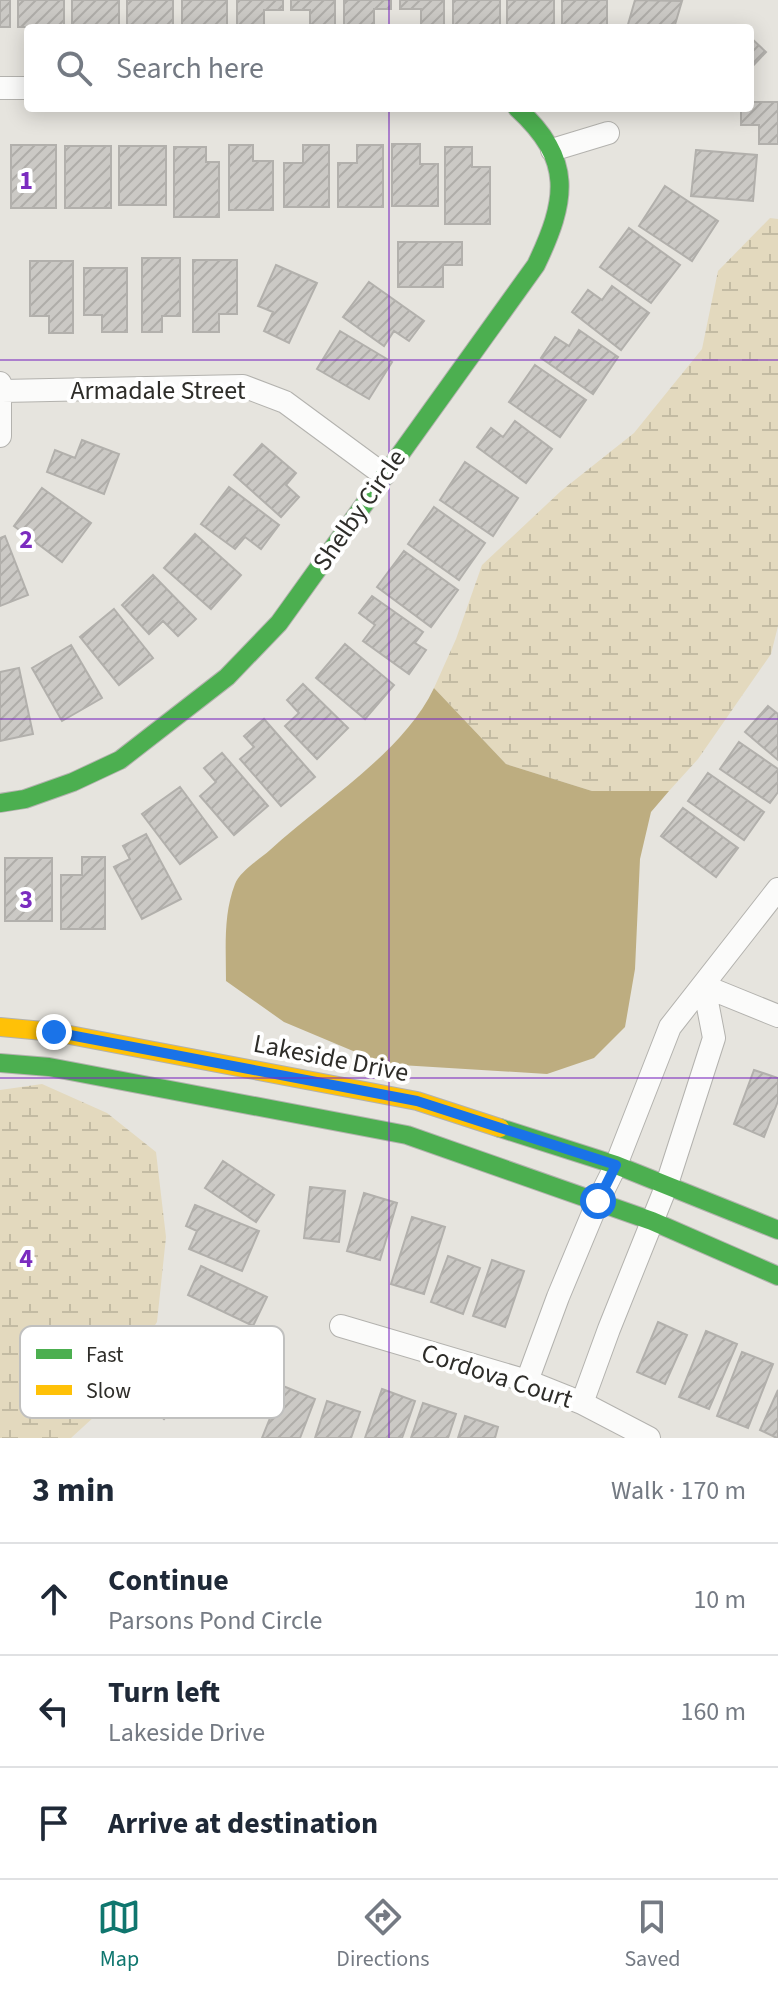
<!DOCTYPE html>
<html lang="en">
<head>
<meta charset="utf-8">
<style>
	:root { --surface:#fff; --page:#f6f6f7; --text:#1f2937; --muted:#747a83; --line:#e0e1e3; --accent:#0f766e }
	body { margin:0; font-family:"Source Sans 3",sans-serif; background:var(--page); color:var(--text) }
	.stop { position:absolute; width:24px; height:24px; margin:-18px; border:6px solid #1a73e8; border-radius:50%; background:#fff }
	.stop.end { background:#1a73e8; border-color:#fff; box-shadow:0 2px 8px #0008 }
	.list { margin:0; padding:0; list-style:none }
	h2 { display:flex; justify-content:space-between; align-items:center; height:104px; margin:0; padding:0 32px; font-size:34px }
	h2 small { font-size:26px; font-weight:400; color:var(--muted) }
	.list li { display:grid; grid-template-columns:52px 1fr auto; gap:24px; align-items:center; box-sizing:border-box; height:112px; padding:0 32px; border-top:2px solid var(--line) }
	.list b { display:block; font-size:30px; white-space:nowrap }
	.list p { margin:0; font-size:26px; white-space:nowrap; color:var(--muted) }
	.list em { font-size:26px; font-style:normal; color:var(--muted) }
	.icon { flex:none; width:44px; height:44px; fill:none; stroke:currentColor; stroke-width:2; stroke-linecap:round; stroke-linejoin:round }
	.map { position:relative; flex:none; width:778px; height:1438px; overflow:hidden }
	.search { position:absolute; background:var(--surface); box-shadow:0 4px 20px #0003; left:24px; right:24px; top:24px; height:88px; display:flex; align-items:center; gap:20px; box-sizing:border-box; padding:0 28px; border-radius:8px; color:var(--muted); font-size:30px }
	.sheet { height:440px; background:var(--surface) }
	nav { display:flex; justify-content:space-around; align-items:center; box-sizing:border-box; height:112px; border-top:2px solid var(--line); background:var(--surface); font-size:22px; color:var(--muted) }
	nav a { display:grid; justify-items:center; gap:4px }
	nav .on { color:var(--accent) }
	.map>svg:first-child { display:block }
	.wetland { fill:url(#wetland-marsh) }
	.water { fill:#bdad80 }
	.building { fill:url(#building-hatch); stroke:#b2b0ac; stroke-width:2 }
	.lines { fill:none; stroke-linecap:round; stroke-linejoin:round }
	.street-casing { stroke:#b3b2ae; stroke-width:24 }
	.fast-casing { stroke:#b3b2ae; stroke-width:20 }
	.slow-casing { stroke:#b3b2ae; stroke-width:20 }
	.street { stroke:#fbfbfa; stroke-width:22 }
	.fast { stroke:#4caf50; stroke-width:18 }
	.slow { stroke:#ffc107; stroke-width:18 }
	.route { stroke:#1a73e8; stroke-width:10 }
	.grid { fill:none; stroke:#7b2cbf; stroke-width:2; stroke-opacity:0.55 }
	.labels { text-anchor:middle; dominant-baseline:central; stroke-width:8; stroke-linejoin:round; paint-order:stroke }
	.street-label { font-size:26px; fill:#2e2d29; stroke:#fff }
	.key { fill:#fff; stroke:#c0c0bf; stroke-width:2 }
	.key-label { font-size:22px; fill:#2e2d29 }
	.grid-label { font-size:26px; text-anchor:middle; font-weight:bold; fill:#7b2cbf; stroke:#fff; stroke-width:8; stroke-linejoin:round; paint-order:stroke }
</style>
</head>
<body>
<div class="map">
<svg width="778" height="1438" viewBox="0 0 778 1438">
	<defs>
		<pattern id="wetland-marsh" width="20" height="14" patternUnits="userSpaceOnUse" patternTransform="scale(2)"><rect width="20" height="14" fill="#e3d9be"/><path d="M1 5h8M5 5V1M11 12h8M15 12V8" fill="none" stroke="#c3bba3"/></pattern>
		<pattern id="building-hatch" width="6" height="6" patternUnits="userSpaceOnUse" patternTransform="scale(2)"><rect width="6" height="6" fill="#cbc9c5"/><path d="M-1 1l2-2M0 6l6-6M5 7l2-2" fill="none" stroke="#afada9"/></pattern>
	</defs>
	<rect width="100%" height="100%" fill="#e6e4de"/>
	<path class="wetland" d="M 770,218 L 778,219 L 778,626 L 771,654 L 698,759 L 669,791 L 592,791 L 506,764 L 434,688 L 456,639 L 482,565 L 561,491 L 634,433 L 702,349 L 718,271 Z
		M 42,1084 L 107,1113 L 156,1152 L 166,1237 L 157,1322 L 95,1416 L 71,1438 L 0,1438 L 0,1090 Z"/>
	<path class="water" d="M 434,688 L 506,764 L 592,791 L 669,791 L 651,812 L 640,859 L 635,969 L 625,1027 L 594,1058 L 547,1074 L 384,1064 L 284,1022 L 226,981 C 226,948 223,915 235,884 C 240,871 260,859 270,850 C 322,802 404,752 434,688 Z"/>
	<path class="building" d="M 0,0 L 10,0 L 10,27 L 0,27 Z
		M 18,0 L 64,0 L 64,27 L 18,27 Z
		M 72,0 L 119,0 L 119,28 L 72,28 Z
		M 127,0 L 173,0 L 173,28 L 127,28 Z
		M 182,0 L 227,0 L 227,27 L 182,27 Z
		M 237,0 L 283,0 L 283,10 L 264,10 L 264,27 L 237,27 Z
		M 291,0 L 335,0 L 335,27 L 310,27 L 310,10 L 291,10 Z
		M 344,0 L 391,0 L 391,9 L 374,9 L 374,27 L 344,27 Z
		M 400,0 L 444,0 L 444,27 L 421,27 L 421,9 L 400,9 Z
		M 453,0 L 500,0 L 500,27 L 453,27 Z
		M 507,0 L 554,0 L 554,28 L 507,28 Z
		M 562,0 L 607,0 L 607,28 L 562,28 Z
		M 635,0 L 682,1 L 674,28 L 627,28 Z
		M 750,37 L 766,52 L 750,69 Z
		M 750,102 L 778,102 L 778,144 L 759,144 L 759,125 L 741,125 L 741,108 L 750,108 Z
		M 392,144 L 420,144 L 420,164 L 438,164 L 438,206 L 392,206 Z
		M 11,145 L 56,145 L 56,208 L 11,208 Z
		M 229,145 L 253,145 L 253,161 L 273,161 L 273,210 L 229,210 Z
		M 303,145 L 329,145 L 329,207 L 284,207 L 284,163 L 303,163 Z
		M 357,145 L 383,145 L 383,207 L 338,207 L 338,163 L 357,163 Z
		M 65,146 L 111,146 L 111,208 L 65,208 Z
		M 119,146 L 166,146 L 166,205 L 119,205 Z
		M 174,147 L 206,147 L 206,162 L 219,162 L 219,217 L 174,217 Z
		M 445,147 L 472,147 L 472,167 L 490,167 L 490,224 L 445,224 Z
		M 696,150 L 757,155 L 753,201 L 691,196 Z
		M 665,186 L 718,221 L 692,261 L 639,226 Z
		M 629,228 L 680,265 L 651,303 L 600,267 Z
		M 398,242 L 462,242 L 462,265 L 443,265 L 443,287 L 398,287 Z
		M 142,258 L 180,258 L 180,316 L 162,316 L 162,332 L 142,332 Z
		M 193,260 L 237,260 L 237,314 L 219,314 L 219,332 L 193,332 Z
		M 30,261 L 73,261 L 73,333 L 49,333 L 49,316 L 30,316 Z
		M 276,265 L 317,283 L 289,343 L 264,331 L 273,312 L 258,306 Z
		M 84,268 L 127,268 L 127,332 L 102,332 L 102,315 L 84,315 Z
		M 369,282 L 424,321 L 409,341 L 394,331 L 384,346 L 343,317 Z
		M 612,286 L 649,313 L 621,350 L 572,312 L 588,290 L 602,300 Z
		M 579,330 L 618,357 L 593,394 L 541,358 L 555,337 L 569,346 Z
		M 340,331 L 392,362 L 369,399 L 317,369 Z
		M 535,365 L 586,400 L 560,437 L 509,402 Z
		M 515,421 L 552,449 L 526,483 L 477,447 L 491,428 L 503,437 Z
		M 82,440 L 119,454 L 104,494 L 47,472 L 55,450 L 75,458 Z
		M 262,444 L 296,473 L 286,485 L 299,497 L 281,517 L 234,475 Z
		M 465,462 L 518,498 L 493,536 L 440,500 Z
		M 229,487 L 279,525 L 261,549 L 245,537 L 235,549 L 201,524 Z
		M 42,488 L 91,523 L 62,562 L 14,526 Z
		M 434,507 L 485,543 L 459,580 L 408,544 Z
		M 195,534 L 241,575 L 211,609 L 164,568 Z
		M 5,536 L 28,595 L 0,606 L 0,538 Z
		M 404,551 L 458,590 L 431,627 L 377,587 Z
		M 153,575 L 196,619 L 178,636 L 163,621 L 149,634 L 122,605 Z
		M 372,596 L 423,632 L 415,643 L 426,650 L 409,674 L 363,641 L 375,625 L 359,613 Z
		M 114,609 L 153,658 L 119,685 L 80,637 Z
		M 345,644 L 394,685 L 365,719 L 316,678 Z
		M 71,645 L 102,698 L 62,721 L 32,668 Z
		M 19,668 L 33,734 L 0,741 L 0,672 Z
		M 303,684 L 348,728 L 317,759 L 285,726 L 299,713 L 287,700 Z
		M 768,706 L 778,714 L 778,760 L 745,732 Z
		M 264,719 L 315,777 L 281,806 L 240,759 L 254,747 L 244,736 Z
		M 739,742 L 778,769 L 778,792 L 770,803 L 720,769 Z
		M 222,753 L 268,806 L 234,835 L 200,796 L 216,782 L 204,768 Z
		M 708,773 L 764,812 L 744,840 L 688,801 Z
		M 180,787 L 217,837 L 180,864 L 142,814 Z
		M 683,808 L 738,848 L 716,877 L 661,836 Z
		M 146,834 L 181,899 L 142,919 L 114,867 L 130,859 L 123,846 Z
		M 82,857 L 105,857 L 105,929 L 61,929 L 61,875 L 82,875 Z
		M 5,858 L 52,858 L 52,921 L 5,921 Z
		M 754,1070 L 778,1078 L 778,1101 L 764,1137 L 734,1124 Z
		M 223,1161 L 274,1195 L 256,1222 L 205,1188 Z
		M 310,1187 L 345,1191 L 339,1242 L 304,1238 Z
		M 364,1193 L 397,1203 L 380,1260 L 347,1251 Z
		M 195,1205 L 259,1231 L 242,1271 L 189,1249 L 197,1231 L 186,1226 Z
		M 412,1217 L 445,1227 L 424,1294 L 391,1284 Z
		M 448,1256 L 480,1268 L 463,1314 L 431,1302 Z
		M 492,1260 L 524,1271 L 505,1327 L 473,1316 Z
		M 201,1266 L 267,1297 L 253,1326 L 188,1295 Z
		M 658,1322 L 687,1335 L 665,1384 L 637,1372 Z
		M 706,1331 L 737,1344 L 709,1409 L 679,1397 Z
		M 194,1333 L 220,1356 L 164,1419 L 138,1396 Z
		M 742,1352 L 773,1364 L 748,1428 L 717,1416 Z
		M 283,1386 L 315,1399 L 300,1438 L 262,1438 Z
		M 382,1389 L 415,1401 L 402,1438 L 365,1438 Z
		M 778,1390 L 778,1438 L 777,1438 L 760,1430 Z
		M 327,1401 L 360,1412 L 351,1438 L 315,1438 Z
		M 423,1403 L 456,1414 L 448,1438 L 411,1438 Z
		M 465,1416 L 498,1427 L 495,1438 L 458,1438 Z"/>
	<g class="lines">
		<g class="street-casing">
			<path id="street" d="M 0,88 L 28,88
				M 552,150 L 608,133
				M 0,383 L 0,436
				M 2,391 L 243,386 L 285,402 L 384,475
				M 704,986 L 778,1016
				M 341,1326 L 527,1381 L 582,1403 L 649,1438
				M 527,1381 L 558,1297 L 598,1201 L 616,1165 L 670,1027 L 778,889
				M 582,1403 L 609,1329 L 666,1187 L 714,1038 L 704,986"/>
		</g>
		<g class="fast-casing">
			<path id="fast" d="M 0,803 L 25,799 L 73,782 L 120,760 L 227,677 L 279,623 L 536,265 C 567,200 574,160 517,108
				M 0,1063 L 49,1067 L 407,1135 L 652,1221 L 778,1276
				M 500,1128 L 616,1165 L 778,1230"/>
		</g>
		<g class="slow-casing">
			<path id="slow" d="M 0,1027 L 54,1032 L 417,1101 L 500,1128"/>
		</g>
		<use href="#street" class="street"/>
		<use href="#fast" class="fast"/>
		<use href="#slow" class="slow"/>
	</g>
	<g class="lines">
		<path class="route" d="M 54,1032 L 417,1101 L 616,1165 L 598,1201"/>
	</g>
	<path class="grid" d="M 389,0 L 389,28M 389,108 L 389,1438M 0,360 L 778,360M 0,719 L 778,719M 0,1078 L 778,1078"/>
	<g class="labels">
		<g class="street-label">
			<text x="158" y="390">Armadale Street</text>
			<text transform="translate(359 510) rotate(-55)">Shelby Circle</text>
			<text transform="translate(331 1058) rotate(11)">Lakeside Drive</text>
			<text transform="translate(497 1376) rotate(18)">Cordova Court</text>
		</g>
	</g>
	<rect x="20" y="1326" width="264" height="92" rx="12" class="key"/>
	<rect x="36" y="1349" width="36" height="10" fill="#4caf50"/>
	<rect x="36" y="1385" width="36" height="10" fill="#ffc107"/>
	<g class="key-label">
		<text x="86" y="1362">Fast</text>
		<text x="86" y="1398">Slow</text>
	</g>
	<g class="grid-label">
		<text x="26" y="189">1</text>
		<text x="26" y="548">2</text>
		<text x="26" y="908">3</text>
		<text x="26" y="1267">4</text>
	</g>
</svg>
<div class="stop" style="left:598px;top:1201px"></div>
<div class="stop end" style="left:54px;top:1032px"></div>
<div class="search"><svg class="icon" aria-label="search" viewBox="0 0 24 24"><circle cx="10" cy="10" r="6"/><path d="M15 15l6 6"/></svg>Search here</div>
</div>
<section class="sheet">
<h2>3 min<small>Walk · 170 m</small></h2>
<ul class="list">
<li><svg class="icon" aria-label="ahead" viewBox="0 0 24 24"><path d="M12 20V5M6 11l6-6 6 6"/></svg><div><b>Continue</b><p>Parsons Pond Circle</p></div><em>10 m</em></li>
<li><svg class="icon" aria-label="left" viewBox="0 0 24 24"><path d="M17 20v-9H6M10 6l-5 5 5 5"/></svg><div><b>Turn left</b><p>Lakeside Drive</p></div><em>160 m</em></li>
<li><svg class="icon" aria-label="arrive" viewBox="0 0 24 24"><path d="M6 21V4h12l-3 4 3 4H6"/></svg><div><b>Arrive at destination</b></div></li>
</ul>
</section>
<nav>
<a class="on"><svg class="icon" aria-label="map" viewBox="0 0 24 24"><path d="M3 6l6-2 6 2 6-2v14l-6 2-6-2-6 2zM9 4v14M15 6v14"/></svg>Map</a>
<a><svg class="icon" aria-label="directions" viewBox="0 0 24 24"><path d="M12 3l9 9-9 9-9-9zM9 14v-3h6M13 9l2 2-2 2"/></svg>Directions</a>
<a><svg class="icon" aria-label="saved" viewBox="0 0 24 24"><path d="M7 4h10v16l-5-4-5 4z"/></svg>Saved</a>
</nav>
</body>
</html>
